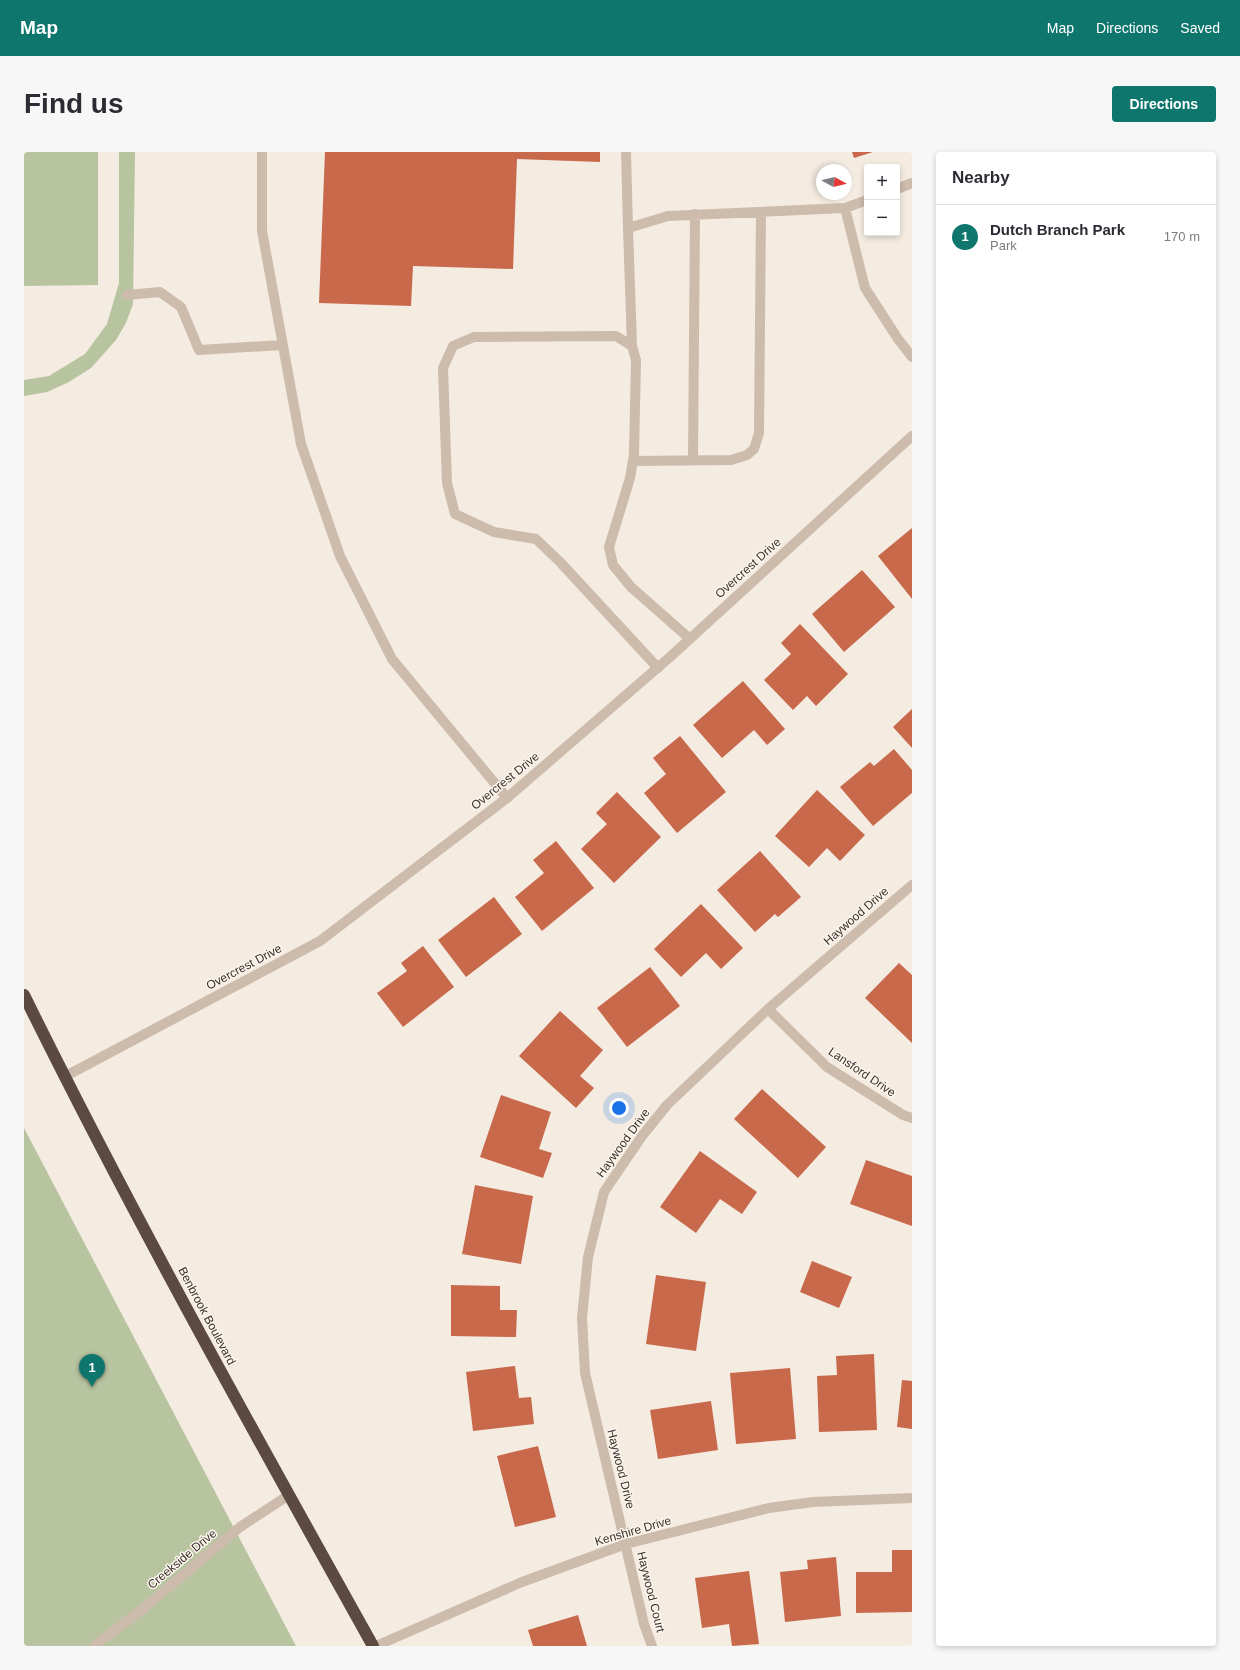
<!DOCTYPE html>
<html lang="en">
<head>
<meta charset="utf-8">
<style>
	:root { --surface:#fff; --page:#f7f7f7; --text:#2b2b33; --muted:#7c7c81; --line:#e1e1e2; --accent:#0f766e }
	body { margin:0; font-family:Arial,sans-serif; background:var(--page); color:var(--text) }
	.controls { position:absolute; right:12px; top:12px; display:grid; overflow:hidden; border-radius:4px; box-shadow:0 2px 6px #0003 }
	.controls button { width:36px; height:36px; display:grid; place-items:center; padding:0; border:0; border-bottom:1px solid var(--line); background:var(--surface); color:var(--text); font:20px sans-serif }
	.compass { position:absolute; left:792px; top:12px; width:36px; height:36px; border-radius:50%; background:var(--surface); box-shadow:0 2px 6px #0003; rotate:98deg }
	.you { position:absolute; left:595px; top:956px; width:14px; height:14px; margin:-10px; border:3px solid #fff; border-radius:50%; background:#1a73e8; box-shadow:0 0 0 6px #1a73e833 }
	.badge { display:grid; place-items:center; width:26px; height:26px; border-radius:50%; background:var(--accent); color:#fff; font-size:13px; font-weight:700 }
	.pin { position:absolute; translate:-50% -33px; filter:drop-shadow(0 1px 2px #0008) }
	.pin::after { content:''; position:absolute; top:21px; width:14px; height:12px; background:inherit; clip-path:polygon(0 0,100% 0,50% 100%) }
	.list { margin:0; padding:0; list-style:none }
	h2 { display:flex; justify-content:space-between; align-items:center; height:52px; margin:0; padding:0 16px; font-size:17px }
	h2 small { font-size:13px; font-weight:400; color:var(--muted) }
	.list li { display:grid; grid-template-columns:26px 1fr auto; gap:12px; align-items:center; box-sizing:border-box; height:64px; padding:0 16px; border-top:1px solid var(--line) }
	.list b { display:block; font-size:15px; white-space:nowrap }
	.list p { margin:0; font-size:13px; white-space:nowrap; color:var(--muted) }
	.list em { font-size:13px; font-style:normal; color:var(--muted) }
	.map { position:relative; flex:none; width:888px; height:1494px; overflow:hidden; border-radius:4px }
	header { display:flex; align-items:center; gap:24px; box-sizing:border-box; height:56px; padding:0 20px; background:var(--accent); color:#fff }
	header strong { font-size:19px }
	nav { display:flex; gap:22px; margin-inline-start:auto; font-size:14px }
	.intro { display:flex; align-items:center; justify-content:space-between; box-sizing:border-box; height:96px; padding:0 24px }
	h1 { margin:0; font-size:28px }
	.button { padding:10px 18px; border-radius:4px; background:var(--accent); color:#fff; font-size:14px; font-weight:700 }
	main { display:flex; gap:24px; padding:0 24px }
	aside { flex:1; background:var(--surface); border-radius:4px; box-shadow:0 2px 6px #0003 }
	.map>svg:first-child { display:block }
	.green { fill:#b8c4a0 }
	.building { fill:#c8694b }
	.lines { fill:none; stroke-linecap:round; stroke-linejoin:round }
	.lane { stroke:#cdbbac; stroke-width:10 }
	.street { stroke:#cdbbac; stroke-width:10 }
	.highway { stroke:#5c4a42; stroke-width:12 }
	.labels { text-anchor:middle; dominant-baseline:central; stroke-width:3; stroke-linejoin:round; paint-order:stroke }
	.street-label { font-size:12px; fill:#3b302b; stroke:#fbf5ee }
</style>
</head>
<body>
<header>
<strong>Map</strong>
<nav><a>Map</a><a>Directions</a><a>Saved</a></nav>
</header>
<div class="intro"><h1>Find us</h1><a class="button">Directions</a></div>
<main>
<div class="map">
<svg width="888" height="1494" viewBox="0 0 888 1494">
	<rect width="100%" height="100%" fill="#f4ebe1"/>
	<path class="green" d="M 0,0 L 74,0 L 74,133 L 0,134 Z
		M 95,0 L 111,0 L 109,152 L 102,171 L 92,188 L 67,216 L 45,230 L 23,240 L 0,244 L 0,228 L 25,224 L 61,202 L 83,172 L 95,131 Z
		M 0,976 L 272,1494 L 0,1494 Z"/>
	<path class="building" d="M 301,0 L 576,0 L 576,10 L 493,7 L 489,117 L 389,114 L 387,154 L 295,151 Z
		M 828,0 L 849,0 L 830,6 Z
		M 888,376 L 888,447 L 854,404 Z
		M 838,418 L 871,455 L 820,500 L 788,462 Z
		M 776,472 L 824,522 L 792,554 L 783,544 L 769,558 L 740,528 L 767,502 L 757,491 Z
		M 719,529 L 761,577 L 743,593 L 730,578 L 698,606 L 669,573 Z
		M 888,557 L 888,596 L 869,575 Z
		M 656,584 L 702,640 L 653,681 L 620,641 L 642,622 L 629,606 Z
		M 870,597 L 888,618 L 888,641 L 849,674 L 816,635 L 846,610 L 850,614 Z
		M 793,638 L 841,683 L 816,709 L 803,696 L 785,715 L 751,684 Z
		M 593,640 L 637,685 L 590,731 L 557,697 L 583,672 L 572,661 Z
		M 532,689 L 570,736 L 518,779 L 491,745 L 520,721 L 509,708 Z
		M 736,699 L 777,745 L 754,765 L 751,762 L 731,780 L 693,738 Z
		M 470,745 L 498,782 L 442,825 L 414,788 Z
		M 677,752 L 719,796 L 697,817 L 682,801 L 657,825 L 630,797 Z
		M 399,794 L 430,835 L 379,875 L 353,841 L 383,819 L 377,811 Z
		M 875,811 L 888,823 L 888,891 L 841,846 Z
		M 626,815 L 656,854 L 603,895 L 573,856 Z
		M 536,859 L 579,898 L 556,924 L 570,936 L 552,956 L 495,904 Z
		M 738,937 L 802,995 L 774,1026 L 710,967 Z
		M 477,943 L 527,960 L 515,997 L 528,1001 L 519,1026 L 456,1005 Z
		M 676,999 L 733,1040 L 718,1062 L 696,1047 L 672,1081 L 636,1055 Z
		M 842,1008 L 888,1024 L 888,1074 L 826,1052 Z
		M 451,1033 L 509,1044 L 497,1112 L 438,1102 Z
		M 788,1109 L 828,1125 L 815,1156 L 776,1140 Z
		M 632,1123 L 682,1130 L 672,1199 L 622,1192 Z
		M 427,1133 L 476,1134 L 476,1158 L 493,1158 L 492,1185 L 427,1184 Z
		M 850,1202 L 853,1278 L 795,1280 L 793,1224 L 813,1223 L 812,1204 Z
		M 491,1214 L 495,1246 L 507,1245 L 510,1272 L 449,1279 L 442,1220 Z
		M 766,1216 L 772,1287 L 712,1292 L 706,1221 Z
		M 878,1228 L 888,1229 L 888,1277 L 873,1275 Z
		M 687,1249 L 694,1298 L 634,1307 L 626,1258 Z
		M 514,1294 L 532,1365 L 491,1375 L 473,1304 Z
		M 868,1398 L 888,1398 L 888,1460 L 832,1461 L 832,1420 L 868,1420 Z
		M 812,1405 L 817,1464 L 761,1470 L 756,1420 L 784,1417 L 783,1408 Z
		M 725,1419 L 735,1492 L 708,1494 L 705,1472 L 678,1476 L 671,1426 Z
		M 554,1463 L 563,1494 L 509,1494 L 504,1478 Z"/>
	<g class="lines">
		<path class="lane" d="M 238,0 L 238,79 L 277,292 L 316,404 L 368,507 L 483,646
			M 602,0 L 604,76
			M 873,37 L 888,31
			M 821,56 L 841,136 L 874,187 L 888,205
			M 103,143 L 136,140 L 157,155 L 175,198 L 259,193
			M 608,194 L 604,76 L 644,64 L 821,56 L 843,48
			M 669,308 L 671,62
			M 609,309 L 707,308 L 723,303 L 730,297 L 735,281 L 737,60
			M 634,516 L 536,410 L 512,387 L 470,380 L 431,362 L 423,331 L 419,216 L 429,194 L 450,185 L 592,184 L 608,194 L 612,208 L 610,302 L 606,326 L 585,395 L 589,413 L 607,435 L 666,487
			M 70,1494 L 120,1456 L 216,1375 L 265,1343"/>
		<path class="street" d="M 744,857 L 803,915 L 879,963 L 888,966
			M 40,925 L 296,789 L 483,646 L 646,505 L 888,284
			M 352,1494 L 498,1430 L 602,1392 L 745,1356 L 789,1350 L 888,1346
			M 628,1494 L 620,1472 L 561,1221 L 558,1166 L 564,1105 L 580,1040 L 618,984 L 643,953 L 744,857 L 888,733"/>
		<path class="highway" d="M 0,843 C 109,1064 229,1279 349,1494"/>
	</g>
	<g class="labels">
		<g class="street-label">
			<text transform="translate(724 416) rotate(-42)">Overcrest Drive</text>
			<text transform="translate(481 629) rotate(-39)">Overcrest Drive</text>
			<text transform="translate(832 764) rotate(-41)">Haywood Drive</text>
			<text transform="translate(220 815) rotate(-28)">Overcrest Drive</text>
			<text transform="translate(838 920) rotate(34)">Lansford Drive</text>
			<text transform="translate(599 991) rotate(-54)">Haywood Drive</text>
			<text transform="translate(183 1164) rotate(62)">Benbrook Boulevard</text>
			<text transform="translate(597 1317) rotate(76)">Haywood Drive</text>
			<text transform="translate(609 1379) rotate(-16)">Kenshire Drive</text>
			<text transform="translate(158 1407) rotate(-40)">Creekside Drive</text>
			<text transform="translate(627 1440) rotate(76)">Haywood Court</text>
		</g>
	</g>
</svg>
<div class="controls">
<button>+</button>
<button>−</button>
</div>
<svg class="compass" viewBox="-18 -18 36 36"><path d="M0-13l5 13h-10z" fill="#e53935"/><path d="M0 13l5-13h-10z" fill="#7c7c81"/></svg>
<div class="you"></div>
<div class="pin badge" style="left:68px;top:1235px">1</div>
</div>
<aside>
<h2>Nearby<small></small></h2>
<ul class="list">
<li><span class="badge">1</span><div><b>Dutch Branch Park</b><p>Park</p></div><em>170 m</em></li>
</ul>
</aside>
</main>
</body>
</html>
